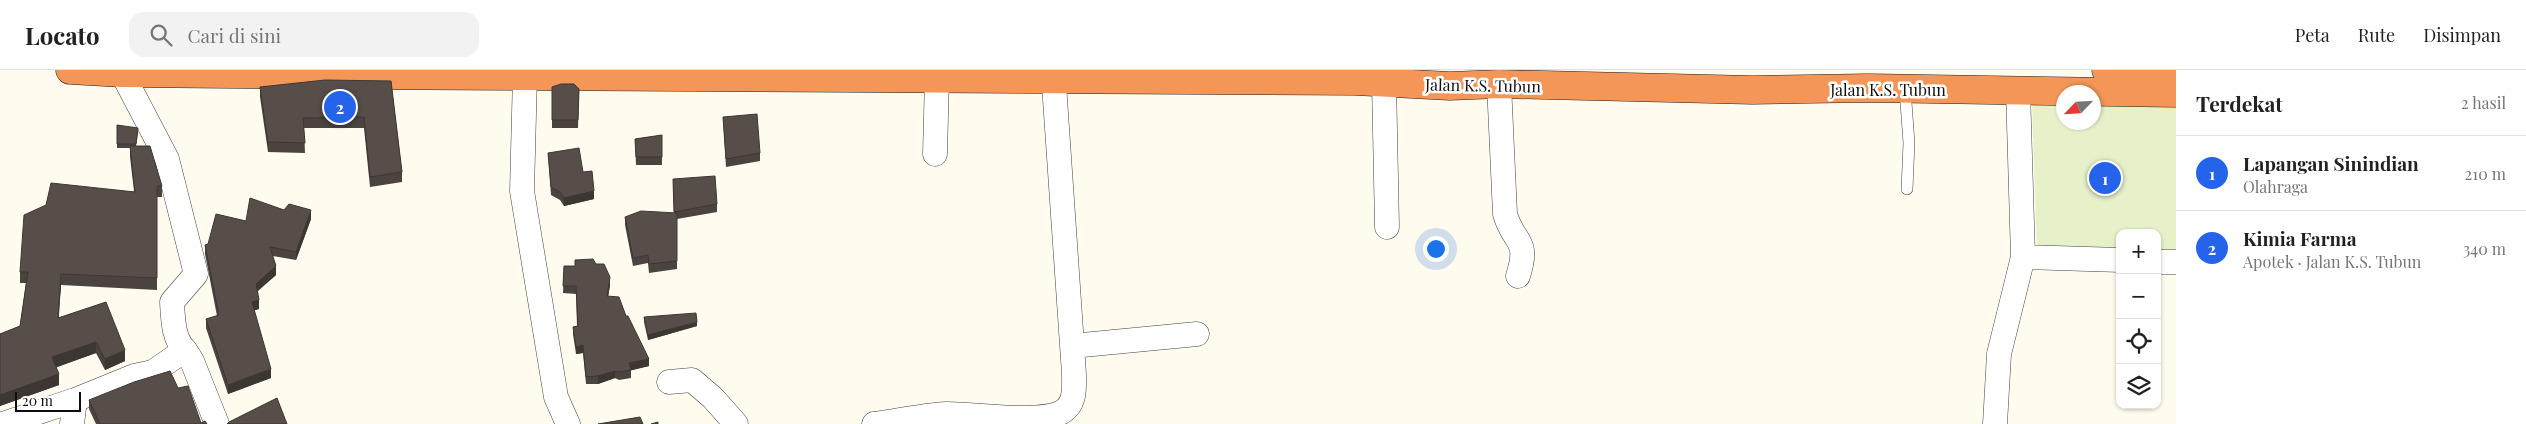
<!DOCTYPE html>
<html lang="id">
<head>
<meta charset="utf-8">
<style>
	:root { --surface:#fff; --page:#f2f2f2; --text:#222; --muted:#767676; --line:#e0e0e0; --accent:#2563eb }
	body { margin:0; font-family:"Playfair Display",serif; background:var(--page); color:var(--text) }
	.controls { position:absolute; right:15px; bottom:15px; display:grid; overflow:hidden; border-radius:10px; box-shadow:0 1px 4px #0004 }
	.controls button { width:45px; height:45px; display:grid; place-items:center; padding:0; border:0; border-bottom:1px solid var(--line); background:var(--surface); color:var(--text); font:25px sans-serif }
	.compass { position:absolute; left:2056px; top:15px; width:45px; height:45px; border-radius:50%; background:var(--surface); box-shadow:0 1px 4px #0004; rotate:245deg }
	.scale { position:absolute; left:15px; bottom:12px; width:66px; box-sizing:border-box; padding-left:5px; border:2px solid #0e0e0e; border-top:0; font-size:14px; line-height:18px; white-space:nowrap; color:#0e0e0e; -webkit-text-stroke:4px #fff; paint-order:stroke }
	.you { position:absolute; left:1435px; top:178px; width:18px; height:18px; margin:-12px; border:4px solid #fff; border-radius:50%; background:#1a73e8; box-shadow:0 0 0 8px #1a73e833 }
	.badge { display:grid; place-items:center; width:32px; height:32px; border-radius:50%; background:var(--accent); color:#fff; font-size:16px; font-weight:700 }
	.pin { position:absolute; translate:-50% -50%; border:2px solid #fff; box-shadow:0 1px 5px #0006 }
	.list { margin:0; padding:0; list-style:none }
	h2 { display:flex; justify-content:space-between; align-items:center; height:65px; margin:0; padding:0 20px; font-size:21px }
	h2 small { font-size:16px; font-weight:400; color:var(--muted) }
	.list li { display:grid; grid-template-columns:32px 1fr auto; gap:15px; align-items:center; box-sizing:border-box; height:75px; padding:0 20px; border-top:1px solid var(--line) }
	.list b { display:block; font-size:19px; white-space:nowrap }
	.list p { margin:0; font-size:16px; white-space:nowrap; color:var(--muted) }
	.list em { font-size:16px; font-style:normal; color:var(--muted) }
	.icon { flex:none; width:28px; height:28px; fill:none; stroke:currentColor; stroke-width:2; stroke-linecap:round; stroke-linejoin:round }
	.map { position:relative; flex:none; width:2176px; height:354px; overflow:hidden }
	header { display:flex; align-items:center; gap:30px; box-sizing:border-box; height:70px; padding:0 25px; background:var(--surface); border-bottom:1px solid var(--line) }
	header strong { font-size:24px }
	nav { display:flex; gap:28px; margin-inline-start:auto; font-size:18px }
	.search { width:350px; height:45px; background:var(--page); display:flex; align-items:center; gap:12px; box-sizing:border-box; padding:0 18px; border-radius:15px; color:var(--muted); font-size:19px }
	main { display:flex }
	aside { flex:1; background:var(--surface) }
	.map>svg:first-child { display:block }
	.pitch { fill:#e6f1ca }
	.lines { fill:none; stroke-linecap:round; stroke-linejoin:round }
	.lane-casing { stroke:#414141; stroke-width:12 }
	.street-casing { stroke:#414141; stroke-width:25 }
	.highway-casing { stroke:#1f1f1f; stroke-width:29 }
	.lane { stroke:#fff; stroke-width:11 }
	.street { stroke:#fff; stroke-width:24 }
	.highway { stroke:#f49657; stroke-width:28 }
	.wall { fill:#4b4340 }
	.shaded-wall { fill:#3d3734 }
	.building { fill:#574e4a; stroke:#3d3734 }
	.labels { text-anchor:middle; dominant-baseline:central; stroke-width:5; stroke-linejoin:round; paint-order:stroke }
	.street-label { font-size:16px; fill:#0e0e0e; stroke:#fff }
</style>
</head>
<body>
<header>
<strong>Locato</strong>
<div class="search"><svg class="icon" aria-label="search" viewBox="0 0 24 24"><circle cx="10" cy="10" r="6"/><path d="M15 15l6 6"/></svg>Cari di sini</div>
<nav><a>Peta</a><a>Rute</a><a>Disimpan</a></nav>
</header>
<main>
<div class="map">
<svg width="2176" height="354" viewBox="0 0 2176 354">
	<rect width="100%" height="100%" fill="#fffbef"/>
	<path class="pitch" d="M 2032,33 L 2063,33 L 2064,52 L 2094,52 L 2094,33 L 2176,34 L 2176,183 L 2157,183 L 2157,163 L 2120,163 L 2120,183 L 2037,183 Z"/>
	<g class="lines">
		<g class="lane-casing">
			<path id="lane" d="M 1905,19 L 1909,73 L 1907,119"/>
		</g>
		<g class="street-casing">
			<path id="street" d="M 525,5 L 522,121 L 556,327 L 568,354
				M 1384,12 L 1387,157
				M 1499,14 L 1505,144 C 1514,175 1530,168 1518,206
				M 2018,20 L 2023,187 L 2120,190
				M 935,84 L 937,8
				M 2157,192 L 2176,192
				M 1072,276 L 1197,264
				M 185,280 L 192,291 L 217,354
				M 669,312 L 692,310 L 713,328 L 736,354
				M 3,354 L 75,330 L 134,306 L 153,302 L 185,280 C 173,269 173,248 172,232 L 196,204 L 167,89 L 122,3
				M 72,354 L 75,330
				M 874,354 C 898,351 923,345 947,344 C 976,344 1038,354 1062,342 C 1076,334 1074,317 1074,304 L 1053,0
				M 1995,354 L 1999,284 L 2023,187"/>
		</g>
		<g class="highway-casing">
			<path id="highway" d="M 70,0 L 122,3 L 342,5 L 1355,11 L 1450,16 L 1499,14 L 1753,20 L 1869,18 L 2176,23
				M 2106,0 L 2176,1"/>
		</g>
		<use href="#lane" class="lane"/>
		<use href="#street" class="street"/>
		<use href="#highway" class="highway"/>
	</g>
	<path class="wall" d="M 391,11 L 402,102 L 402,112 L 370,117 L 364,58 L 304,58 L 305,83 L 268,82 L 260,27 L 260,17 Z
		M 552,17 L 579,19 L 578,58 L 552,58 Z
		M 723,47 L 760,83 L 760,91 L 726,97 Z
		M 117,55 L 138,62 L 136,76 L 162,116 L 162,127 L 157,127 L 157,220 L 61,215 L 58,248 L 125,291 L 105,300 L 96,283 L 56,297 L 59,315 L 0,336 L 0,264 L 20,256 L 26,213 L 20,213 L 20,202 L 134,121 L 130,87 L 130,78 L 117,78 Z
		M 662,65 L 662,95 L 636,95 L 635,69 Z
		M 548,83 L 583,102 L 594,129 L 564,136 L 560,130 L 551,125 Z
		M 673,109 L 717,134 L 717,142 L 677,149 L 677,199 L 649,203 L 648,193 L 633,196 L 625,155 L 625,147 L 674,143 Z
		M 311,149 L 296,190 L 273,186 L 276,205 L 258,221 L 259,239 L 254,240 L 271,308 L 228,324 L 206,258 L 206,249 L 217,246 L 205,184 L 205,175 L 208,174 L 246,151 Z
		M 564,196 L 610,215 L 608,226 L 626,246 L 649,296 L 631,300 L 631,308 L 619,310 L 615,308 L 598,314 L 586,314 L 583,283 L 576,284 L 573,264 L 573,257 L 577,256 L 576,224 L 563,223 Z
		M 644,247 L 697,256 L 648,270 L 644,252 Z
		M 178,318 L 201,353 L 207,354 L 96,354 L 89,339 L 89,330 Z"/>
	<path class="shaded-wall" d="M 594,121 L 594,129 L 564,136 L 564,128 Z
		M 311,140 L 311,149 L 296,190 L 296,182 Z
		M 276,196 L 276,205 L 256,222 L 256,214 Z
		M 61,204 L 61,215 L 58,260 L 58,248 Z
		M 610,207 L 610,215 L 607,234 L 607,226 Z
		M 259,230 L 259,239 L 252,241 L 252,232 Z
		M 697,252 L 697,256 L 648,270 L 648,265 Z
		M 96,272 L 96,283 L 52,299 L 52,287 Z
		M 583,275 L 583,283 L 576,284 L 576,277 Z
		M 125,280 L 125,291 L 105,300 L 105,289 Z
		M 649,289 L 649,296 L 629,301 L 629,293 Z
		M 271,299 L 271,308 L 228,324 L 228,315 Z
		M 615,301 L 615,308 L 598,314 L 598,306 Z
		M 59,304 L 59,315 L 0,336 L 0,325 Z"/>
	<path class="building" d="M 325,10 L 391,11 L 402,102 L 370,107 L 364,47 L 303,48 L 305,73 L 268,72 L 260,17 Z
		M 561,14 L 574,14 L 579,19 L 578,50 L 552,50 L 552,17 Z
		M 757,44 L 760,83 L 726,89 L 723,47 Z
		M 117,55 L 138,58 L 136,74 L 117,74 Z
		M 662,65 L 662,87 L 636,87 L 635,69 Z
		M 130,76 L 150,76 L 162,116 L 157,116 L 157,208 L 61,204 L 58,248 L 106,232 L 125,280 L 105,289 L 96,272 L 52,287 L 59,304 L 0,325 L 0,264 L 20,256 L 28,202 L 20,202 L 24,145 L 46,135 L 51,113 L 135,122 Z
		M 579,78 L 583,102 L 592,101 L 594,121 L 564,128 L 560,122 L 551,117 L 548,83 Z
		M 715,106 L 717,134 L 674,142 L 673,109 Z
		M 250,128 L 284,140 L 289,134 L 311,140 L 296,182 L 270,177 L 276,196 L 256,214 L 259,230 L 252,232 L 271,299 L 228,315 L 206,249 L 219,245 L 205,175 L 208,174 L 216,144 L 246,151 Z
		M 641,141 L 677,143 L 677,191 L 649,194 L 648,185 L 633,188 L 625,147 Z
		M 593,189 L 596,194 L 604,194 L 610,207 L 607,226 L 619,227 L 626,246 L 628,246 L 649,289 L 629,293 L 631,300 L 619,302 L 615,301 L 598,306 L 586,307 L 583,275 L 576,277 L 573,257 L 578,256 L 576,216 L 563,216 L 564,196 L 575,196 L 575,190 Z
		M 696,243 L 697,252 L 648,265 L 644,247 Z
		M 170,301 L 178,318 L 188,316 L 201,353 L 205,351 L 207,354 L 100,354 L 89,330 L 134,312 Z
		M 277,328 L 287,354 L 227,354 L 229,352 Z
		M 640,347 L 643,354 L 598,354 Z
		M 658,352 L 658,354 L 651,354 Z"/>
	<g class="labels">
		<g class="street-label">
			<text transform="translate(1483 15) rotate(1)">Jalan K.S. Tubun</text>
			<text x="1888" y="19">Jalan K.S. Tubun</text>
		</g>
	</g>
</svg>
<div class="controls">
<button>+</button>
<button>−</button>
<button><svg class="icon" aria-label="locate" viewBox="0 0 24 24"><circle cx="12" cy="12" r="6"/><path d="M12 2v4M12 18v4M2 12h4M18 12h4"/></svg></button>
<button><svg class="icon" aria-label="layers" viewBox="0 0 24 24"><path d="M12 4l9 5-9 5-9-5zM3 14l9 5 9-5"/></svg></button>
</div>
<svg class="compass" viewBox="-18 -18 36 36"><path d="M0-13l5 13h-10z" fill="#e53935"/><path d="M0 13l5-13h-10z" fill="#767676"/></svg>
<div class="scale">20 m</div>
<div class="you"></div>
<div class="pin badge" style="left:2105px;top:108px">1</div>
<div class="pin badge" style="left:340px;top:37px">2</div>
</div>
<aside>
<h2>Terdekat<small>2 hasil</small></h2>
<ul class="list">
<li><span class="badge">1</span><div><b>Lapangan Sinindian</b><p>Olahraga</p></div><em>210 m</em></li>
<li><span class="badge">2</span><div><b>Kimia Farma</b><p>Apotek · Jalan K.S. Tubun</p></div><em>340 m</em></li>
</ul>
</aside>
</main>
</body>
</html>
